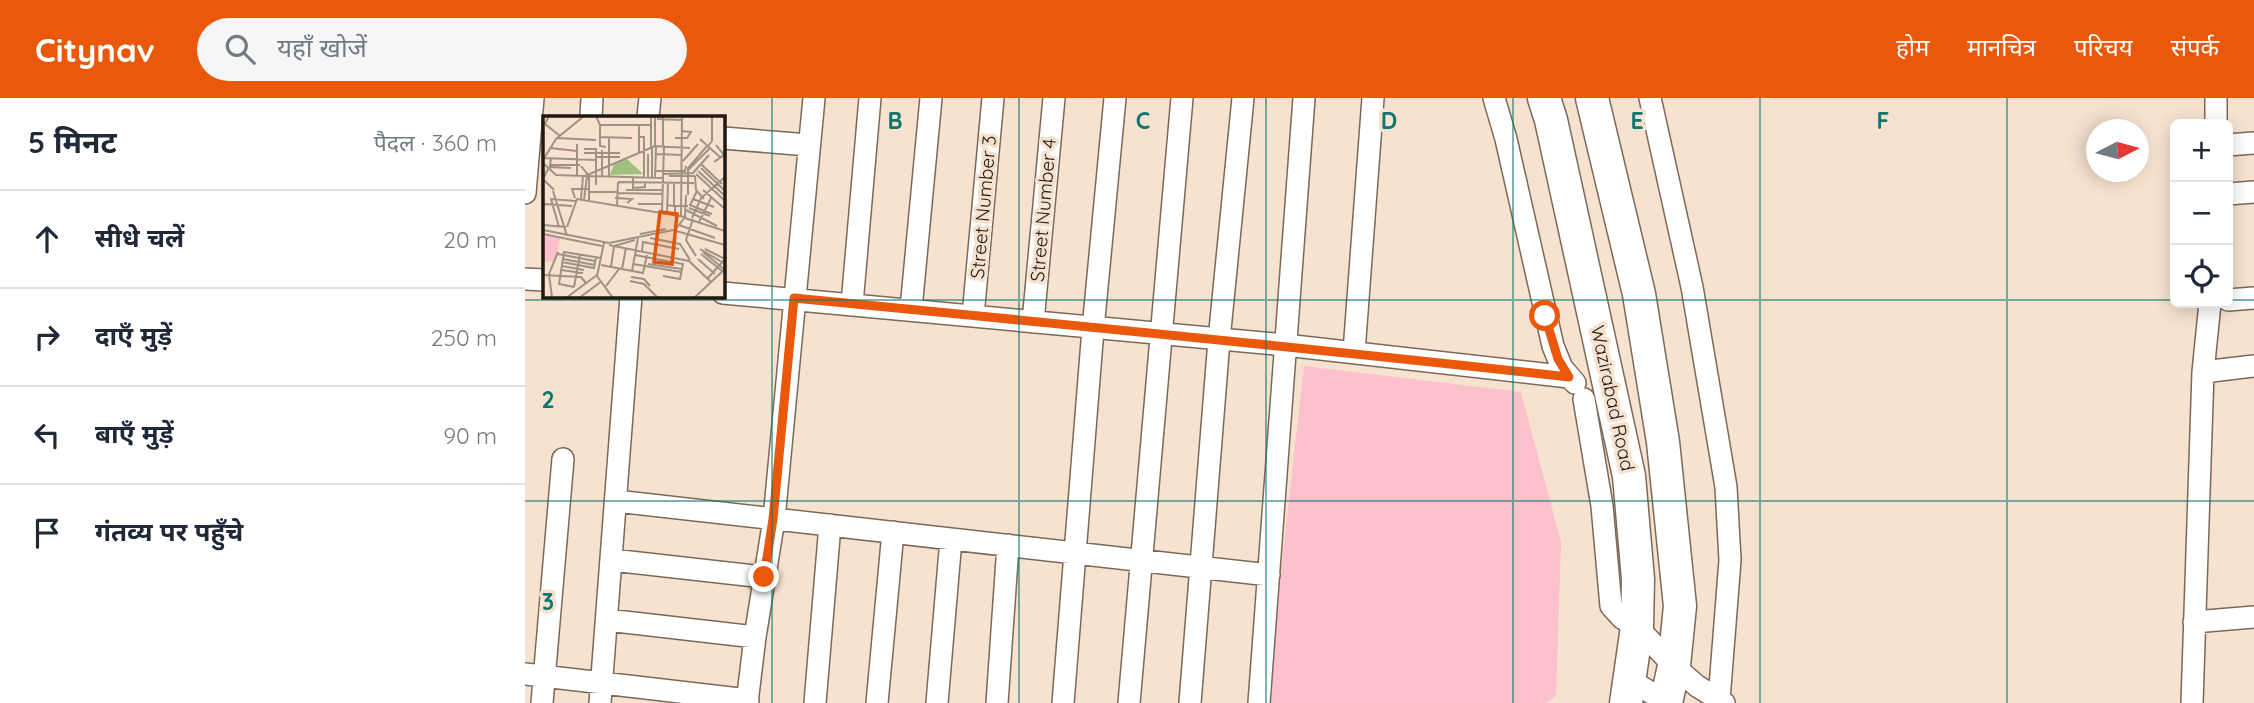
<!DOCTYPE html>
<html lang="hi">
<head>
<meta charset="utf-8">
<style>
	:root { --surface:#fff; --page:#f6f6f7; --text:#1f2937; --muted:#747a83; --line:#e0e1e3; --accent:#ea580c }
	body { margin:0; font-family:Quicksand,"Noto Sans Devanagari",sans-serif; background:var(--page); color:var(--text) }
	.controls { position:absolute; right:21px; top:21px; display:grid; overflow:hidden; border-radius:10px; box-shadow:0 4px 18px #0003 }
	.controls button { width:63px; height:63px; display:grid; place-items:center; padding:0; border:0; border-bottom:2px solid var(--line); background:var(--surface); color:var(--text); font:35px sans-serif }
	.compass { position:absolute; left:1561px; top:21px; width:63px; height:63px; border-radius:50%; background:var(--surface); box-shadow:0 4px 18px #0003; rotate:84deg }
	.stop { position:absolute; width:21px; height:21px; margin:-16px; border:5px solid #ea580c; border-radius:50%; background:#fff }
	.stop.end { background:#ea580c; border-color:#fff; box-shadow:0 2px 7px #0008 }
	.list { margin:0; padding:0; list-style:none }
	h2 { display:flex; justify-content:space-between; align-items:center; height:91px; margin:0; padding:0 28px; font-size:30px }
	h2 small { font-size:23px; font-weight:400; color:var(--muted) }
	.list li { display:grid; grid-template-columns:46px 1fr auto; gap:21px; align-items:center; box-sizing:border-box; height:98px; padding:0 28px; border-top:2px solid var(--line) }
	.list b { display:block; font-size:26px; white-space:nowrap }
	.list em { font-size:23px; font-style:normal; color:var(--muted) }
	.icon { flex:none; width:38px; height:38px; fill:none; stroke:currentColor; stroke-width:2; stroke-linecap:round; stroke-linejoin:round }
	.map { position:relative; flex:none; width:1729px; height:605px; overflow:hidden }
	header { display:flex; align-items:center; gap:42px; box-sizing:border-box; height:98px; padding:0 35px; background:var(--accent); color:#fff }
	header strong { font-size:33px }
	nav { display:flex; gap:38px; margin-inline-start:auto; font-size:24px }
	.search { width:490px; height:63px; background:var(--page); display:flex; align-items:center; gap:18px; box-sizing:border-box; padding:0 24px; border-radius:38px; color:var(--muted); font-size:26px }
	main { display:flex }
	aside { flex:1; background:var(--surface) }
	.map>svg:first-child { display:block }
	.green { fill:#fcc1cc }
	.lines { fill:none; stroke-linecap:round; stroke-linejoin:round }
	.minor-casing { stroke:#7a6958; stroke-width:24 }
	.highway-casing { stroke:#7a6958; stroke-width:35 }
	.minor { stroke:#fff; stroke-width:21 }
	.highway { stroke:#fff; stroke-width:32 }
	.route { stroke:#ea580c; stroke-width:9 }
	.grid { fill:none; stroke:#0f766e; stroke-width:2; stroke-opacity:0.55 }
	.labels { text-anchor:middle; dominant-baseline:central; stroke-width:7; stroke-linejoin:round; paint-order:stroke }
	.street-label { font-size:19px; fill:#201912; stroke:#f6e2cf }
	.inset-road { fill:none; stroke:#a09283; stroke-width:2 }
	.view { fill:#de560c; fill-opacity:0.15; stroke:#de560c; stroke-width:3.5 }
	.inset-edge { fill:none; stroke:#201912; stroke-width:3.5 }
	.grid-label { font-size:23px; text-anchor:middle; font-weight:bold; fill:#0f766e; stroke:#f6e2cf; stroke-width:7; stroke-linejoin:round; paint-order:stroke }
</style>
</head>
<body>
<header>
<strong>Citynav</strong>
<div class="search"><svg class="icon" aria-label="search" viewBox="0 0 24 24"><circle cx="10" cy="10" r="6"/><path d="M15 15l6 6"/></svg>यहाँ खोजें</div>
<nav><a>होम</a><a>मानचित्र</a><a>परिचय</a><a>संपर्क</a></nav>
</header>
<main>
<aside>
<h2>5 मिनट<small>पैदल · 360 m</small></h2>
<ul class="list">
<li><svg class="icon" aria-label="ahead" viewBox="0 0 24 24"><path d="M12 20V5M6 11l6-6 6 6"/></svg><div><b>सीधे चलें</b></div><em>20 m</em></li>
<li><svg class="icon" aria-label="right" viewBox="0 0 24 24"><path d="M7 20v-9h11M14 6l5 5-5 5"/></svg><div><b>दाएँ मुड़ें</b></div><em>250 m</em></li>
<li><svg class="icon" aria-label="left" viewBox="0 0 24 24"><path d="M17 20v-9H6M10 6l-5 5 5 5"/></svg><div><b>बाएँ मुड़ें</b></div><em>90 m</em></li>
<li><svg class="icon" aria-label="arrive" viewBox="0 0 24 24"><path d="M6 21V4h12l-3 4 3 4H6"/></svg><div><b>गंतव्य पर पहुँचे</b></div></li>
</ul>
</aside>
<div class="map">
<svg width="1729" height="605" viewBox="0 0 1729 605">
	<rect width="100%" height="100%" fill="#f6e2cf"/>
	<path class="green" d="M 779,268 L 996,294 L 1036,444 L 1031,598 L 1021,605 L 741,605 Z"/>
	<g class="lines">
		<g class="minor-casing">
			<path id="minor" d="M 969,0 L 981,41 L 1028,248 L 1037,270 L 1050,285
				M 1125,0 L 1167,189 L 1201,389 L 1205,462 L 1194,602
				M 1691,0 L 1691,26
				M 66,19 L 67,0
				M 123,19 L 125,0
				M 198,40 L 284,47
				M 1703,47 L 1729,45
				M 0,95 L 8,0
				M 1703,96 L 1729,94
				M 0,181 L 19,182
				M 198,195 L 760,247 L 1044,279
				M 1703,202 L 1729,200
				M 327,206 L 345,0
				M 386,211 L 406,0
				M 448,218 L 468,0
				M 508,224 L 529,0
				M 829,254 L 848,0
				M 1678,274 L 1729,268
				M 1059,301 L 1077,408 L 1086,508 L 1097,520 L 1112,529 L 1149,568 L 1172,588 L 1199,605
				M 91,403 L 744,477
				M 87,462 L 239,479
				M 82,522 L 230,539
				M 1669,524 L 1729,519
				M 0,576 L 223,602
				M 1105,582 L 1143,605
				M 17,605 L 38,361
				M 75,605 L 106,198
				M 222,605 L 230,539 L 249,421 L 289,0
				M 290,605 L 305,427
				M 352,605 L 368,434
				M 412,605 L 426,441
				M 472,605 L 483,447
				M 538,605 L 568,231 L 590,0
				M 604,605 L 657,0
				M 665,605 L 694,242 L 718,0
				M 734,605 L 779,0
				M 1667,605 L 1678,274 L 1685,205"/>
		</g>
		<g class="highway-casing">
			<path id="highway" d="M 1019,0 L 1026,22 L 1104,378 L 1113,481 L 1112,529 L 1101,605
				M 1067,0 L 1114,196 L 1138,344 L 1155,508 L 1149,568 L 1141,605"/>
		</g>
		<use href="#minor" class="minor"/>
		<use href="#highway" class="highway"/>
	</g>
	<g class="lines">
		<path class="route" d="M 239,479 L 248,421 L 269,200 C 527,225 786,250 1044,279 L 1033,261 L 1020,218"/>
	</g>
	<path class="grid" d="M 247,0 L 247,605M 494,0 L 494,605M 741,0 L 741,605M 988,0 L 988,605M 1235,0 L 1235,605M 1482,0 L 1482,605M 0,202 L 1650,202M 1703,202 L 1729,202M 0,403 L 1729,403"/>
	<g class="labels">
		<g class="street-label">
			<text transform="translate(458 109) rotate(-85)">Street Number 3</text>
			<text transform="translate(518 112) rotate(-85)">Street Number 4</text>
			<text transform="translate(1088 300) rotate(78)">Wazirabad Road</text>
		</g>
	</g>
	<g transform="translate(18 18)">
		<rect width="182" height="182" fill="#f6e2cf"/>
		<path d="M 0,118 L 17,122 L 13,145 L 0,146 Z" fill="#fcc1cc"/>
		<path d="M 84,43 L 100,58 L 67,59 L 71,48 Z" fill="#a0c07f"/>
		<path class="inset-road" d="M 6,0 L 2,8 L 17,20M 53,0 L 57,9 L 108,9M 108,0 L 108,32M 112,1 L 112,30M 114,3 L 139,4M 57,10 L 57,30 L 63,31M 96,10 L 96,36M 57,21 L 89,22M 96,21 L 101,21 L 101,61M 14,22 L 53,24M 132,22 L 144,22 L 148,16 L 139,15M 157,23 L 178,42M 120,29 L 120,0M 165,30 L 169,25 L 169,0M 7,32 L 34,35M 41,33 L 53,33 L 53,69M 59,34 L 59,61M 41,37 L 77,37M 113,38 L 139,39M 53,41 L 77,41M 1,42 L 53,44M 8,43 L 7,49 L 37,49M 0,44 L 13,23 L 41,0M 140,45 L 155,28M 171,46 L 181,39 L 173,29M 0,47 L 13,59 L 42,60 L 112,30 L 147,32M 158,48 L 179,68M 38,50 L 46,60 L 46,85M 6,51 L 28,52M 158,52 L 182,75M 5,53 L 0,63 L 11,74M 145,54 L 167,32M 113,55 L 142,55 L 143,50M 155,55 L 182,80M 120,58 L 150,57 L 166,39M 153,58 L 182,85M 34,60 L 34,28M 46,60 L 120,62M 66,60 L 66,21M 126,60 L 152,60M 152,60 L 153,74 L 161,83M 90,61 L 90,72 L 102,71 L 102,67M 109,62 L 109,32M 112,62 L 113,30M 105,63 L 105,38M 75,66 L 151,67M 83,74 L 120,74M 160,74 L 182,93M 10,75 L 24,120M 154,75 L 147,89 L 169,98M 46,76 L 75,76M 74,77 L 120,78M 145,79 L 145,52 L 164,30M 32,82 L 29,73 L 46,73M 72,82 L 89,83 L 84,87M 38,83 L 40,60M 150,83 L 171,91M 41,84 L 44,60M 0,88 L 29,90M 95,88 L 120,88M 124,89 L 131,90 L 131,67M 74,90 L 75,66M 146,92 L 167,100M 143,94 L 174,110M 119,97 L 121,29M 124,98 L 125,67M 132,99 L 132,90 L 145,90M 138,100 L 139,0M 142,101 L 143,79M 142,102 L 182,115M 149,102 L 158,82 L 182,61M 150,103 L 143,124 L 153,140M 156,106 L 168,82M 0,109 L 23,111M 136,109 L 172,122M 16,111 L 8,83 L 33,85M 24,111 L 34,83 L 142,101 L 132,114M 0,114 L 66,127 L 130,114 L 182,129M 0,118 L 59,130M 97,118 L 123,113M 107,122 L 137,128 L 147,144M 61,127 L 54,160 L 70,182M 66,129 L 146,145 L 168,166M 157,133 L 182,148M 162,133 L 182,143 L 165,162M 99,135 L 100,126 L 136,133M 160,136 L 182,154M 15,138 L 52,145M 158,138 L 179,155M 92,139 L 140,148 L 137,163 L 120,160M 20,143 L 52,149M 155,143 L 172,158M 19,146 L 51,152 L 53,141M 90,148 L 138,156M 105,148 L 139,153M 58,149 L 100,157 L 104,139M 19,150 L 41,154M 68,151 L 71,130 L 92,124M 79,153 L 83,132M 18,154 L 40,157M 89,155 L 95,122M 0,159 L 38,161 L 43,167M 88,161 L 101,163 L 107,170M 87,165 L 101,168 L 115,182M 63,170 L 76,153M 31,171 L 16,168 L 21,136 L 58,142M 31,171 L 37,139M 9,182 L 6,158 L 15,136M 23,182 L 54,159M 36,182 L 59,165M 151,182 L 182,153"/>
		<path class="view" d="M 117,96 L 134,98 L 129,148 L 111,146 Z"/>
		<rect width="182" height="182" class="inset-edge"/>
	</g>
	<g class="grid-label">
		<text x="370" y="31">B</text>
		<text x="618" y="31">C</text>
		<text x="864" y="31">D</text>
		<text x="1112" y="31">E</text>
		<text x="1358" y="31">F</text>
		<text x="23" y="310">2</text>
		<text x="23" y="512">3</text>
	</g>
</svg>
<div class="controls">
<button>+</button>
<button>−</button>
<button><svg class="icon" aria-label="locate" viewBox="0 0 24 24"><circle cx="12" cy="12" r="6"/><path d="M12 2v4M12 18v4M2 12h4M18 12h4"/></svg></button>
</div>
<svg class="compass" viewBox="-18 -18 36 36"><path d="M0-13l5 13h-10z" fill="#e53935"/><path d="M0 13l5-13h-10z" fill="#747a83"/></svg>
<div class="stop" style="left:1020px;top:218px"></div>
<div class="stop end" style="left:239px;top:479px"></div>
</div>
</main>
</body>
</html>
